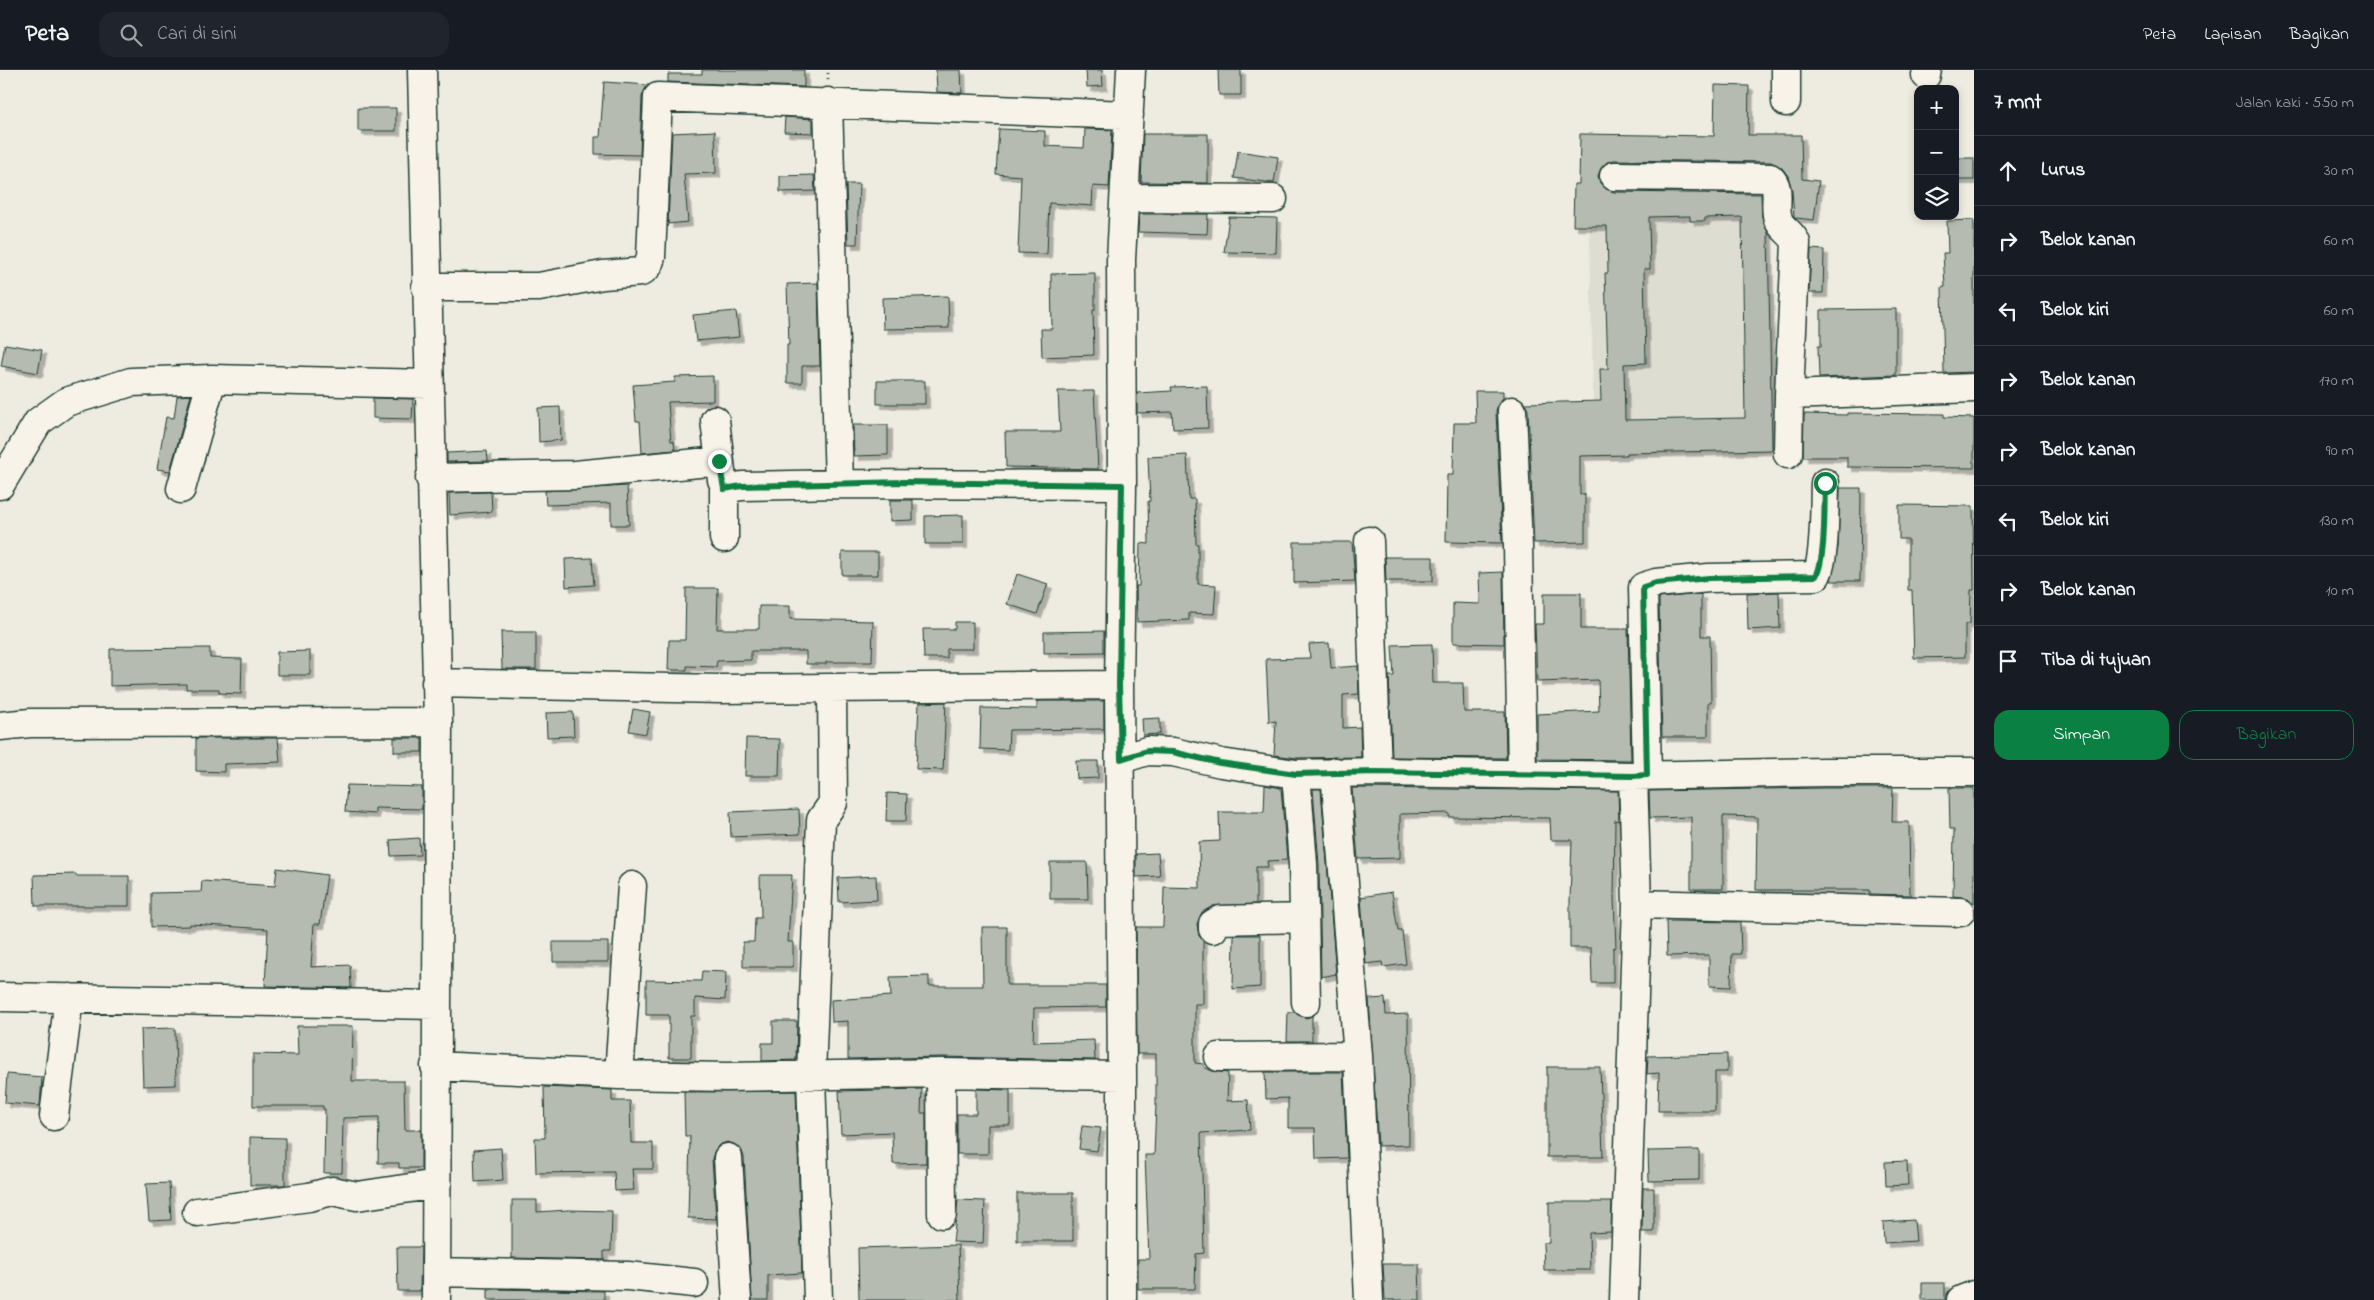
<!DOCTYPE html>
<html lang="id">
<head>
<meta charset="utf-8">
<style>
	:root { --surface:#171b24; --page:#20242c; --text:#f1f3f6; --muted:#9ea1a6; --line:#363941; --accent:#0b8043 }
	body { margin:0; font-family:"Indie Flower",sans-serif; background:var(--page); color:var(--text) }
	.controls { position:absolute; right:15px; top:15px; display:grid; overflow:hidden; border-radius:10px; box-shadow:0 2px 8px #0003 }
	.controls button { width:45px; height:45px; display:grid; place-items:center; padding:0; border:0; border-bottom:1px solid var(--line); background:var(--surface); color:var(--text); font:25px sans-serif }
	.stop { position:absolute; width:15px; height:15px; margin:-11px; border:4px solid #0b8043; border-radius:50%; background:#fff }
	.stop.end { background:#0b8043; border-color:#fff; box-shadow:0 1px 5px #0008 }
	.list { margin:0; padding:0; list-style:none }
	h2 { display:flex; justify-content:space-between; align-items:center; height:65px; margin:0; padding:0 20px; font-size:21px }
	h2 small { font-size:16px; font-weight:400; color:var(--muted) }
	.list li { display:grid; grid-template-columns:32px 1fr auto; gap:15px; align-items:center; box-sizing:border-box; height:70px; padding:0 20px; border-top:1px solid var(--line) }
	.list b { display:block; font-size:19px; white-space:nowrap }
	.list em { font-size:16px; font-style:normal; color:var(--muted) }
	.actions { display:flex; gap:10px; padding:15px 20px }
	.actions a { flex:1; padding:11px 0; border:1px solid var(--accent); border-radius:15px; text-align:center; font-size:18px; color:var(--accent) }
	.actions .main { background:var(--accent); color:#fff }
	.icon { flex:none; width:28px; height:28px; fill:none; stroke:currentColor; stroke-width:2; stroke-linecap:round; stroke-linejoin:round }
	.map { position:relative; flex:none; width:1974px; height:1230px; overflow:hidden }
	header { display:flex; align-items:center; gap:30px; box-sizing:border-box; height:70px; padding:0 25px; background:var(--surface); border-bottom:1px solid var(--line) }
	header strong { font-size:24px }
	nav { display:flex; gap:28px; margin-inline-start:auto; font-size:18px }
	.search { width:350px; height:45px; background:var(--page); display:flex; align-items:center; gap:12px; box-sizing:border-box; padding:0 18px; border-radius:15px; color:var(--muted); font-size:19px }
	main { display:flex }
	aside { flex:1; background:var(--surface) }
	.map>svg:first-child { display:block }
	.built { fill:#ddddd2 }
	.building { fill:#b5bbb0; stroke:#1f3d34; fill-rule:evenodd; filter:url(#shadow) }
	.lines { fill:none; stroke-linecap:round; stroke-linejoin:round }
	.minor-casing { stroke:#1f3d34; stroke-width:31 }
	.path { stroke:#1f3d34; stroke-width:3; stroke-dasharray:1 4; stroke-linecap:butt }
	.minor { stroke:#f7f3e8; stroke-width:28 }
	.route { stroke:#0b8043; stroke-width:6 }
</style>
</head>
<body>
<header>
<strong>Peta</strong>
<div class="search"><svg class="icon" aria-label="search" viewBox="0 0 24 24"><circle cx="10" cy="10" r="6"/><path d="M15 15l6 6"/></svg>Cari di sini</div>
<nav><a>Peta</a><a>Lapisan</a><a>Bagikan</a></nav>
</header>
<main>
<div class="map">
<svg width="1974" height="1230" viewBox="0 0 1974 1230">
	<defs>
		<filter id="shadow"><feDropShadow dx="4.5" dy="4.5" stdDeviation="0" flood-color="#0004"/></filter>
	</defs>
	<rect width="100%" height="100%" fill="#eeece1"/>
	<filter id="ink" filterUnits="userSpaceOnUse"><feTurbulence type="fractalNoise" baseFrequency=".02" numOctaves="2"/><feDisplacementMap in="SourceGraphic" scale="10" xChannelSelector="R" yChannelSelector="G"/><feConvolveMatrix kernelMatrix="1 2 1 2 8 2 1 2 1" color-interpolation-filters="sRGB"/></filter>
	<g filter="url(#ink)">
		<path class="built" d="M 1589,112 L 1769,115 L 1777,382 L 1594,387 Z"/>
		<path class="building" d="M 702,0 L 804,0 L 804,17 L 668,12 L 668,4 L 702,4 Z
			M 936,0 L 961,0 L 962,23 L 937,22 Z
			M 1086,0 L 1102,0 L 1103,16 L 1087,17 Z
			M 1218,0 L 1241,0 L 1241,25 L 1219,25 Z
			M 604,12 L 649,15 L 642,26 L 640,85 L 595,84 L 595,67 L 600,67 Z
			M 1715,15 L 1749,16 L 1748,65 L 1801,65 L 1802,109 L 1819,111 L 1814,150 L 1796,148 L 1794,146 L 1792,120 L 1788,106 L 1782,98 L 1771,92 L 1614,90 L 1607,92 L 1601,98 L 1598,106 L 1600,113 L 1606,119 L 1614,122 L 1761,124 L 1762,147 L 1768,163 L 1772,380 L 1627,383 L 1627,385 L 1580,386 L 1580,424 L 1585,424 L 1585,472 L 1534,473 L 1528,340 L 1525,333 L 1601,331 L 1600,299 L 1608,299 L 1605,203 L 1608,203 L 1607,156 L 1573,156 L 1574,114 L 1579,114 L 1580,64 L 1714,66 ZM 1690,146 L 1690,151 L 1705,151 L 1705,148 L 1742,147 L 1745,348 L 1625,350 L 1624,294 L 1646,293 L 1644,199 L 1650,199 L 1649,147 Z
			M 358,38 L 396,38 L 396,61 L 358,61 Z
			M 785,47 L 813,49 L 813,63 L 784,62 Z
			M 999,59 L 1045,61 L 1045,76 L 1084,78 L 1085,59 L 1112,60 L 1109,117 L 1093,116 L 1092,136 L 1049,133 L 1047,184 L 1018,183 L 1021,106 L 996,104 Z
			M 715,61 L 716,103 L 684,104 L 688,152 L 668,154 L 672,63 Z
			M 1143,64 L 1208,64 L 1208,113 L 1141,112 Z
			M 1238,81 L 1278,87 L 1274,113 L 1234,108 Z
			M 1955,88 L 1974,88 L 1974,110 L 1955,110 Z
			M 814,105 L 815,121 L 780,122 L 780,106 Z
			M 846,114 L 859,114 L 857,174 L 848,174 Z
			M 1139,144 L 1208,144 L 1207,164 L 1138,162 Z
			M 1229,147 L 1277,148 L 1276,183 L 1224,182 Z
			M 1974,150 L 1974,302 L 1944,303 L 1942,217 L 1945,217 L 1943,183 L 1948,183 L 1947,151 Z
			M 1811,179 L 1824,180 L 1823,223 L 1809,223 Z
			M 1095,203 L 1095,240 L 1093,240 L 1094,285 L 1042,287 L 1041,259 L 1052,259 L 1051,204 Z
			M 818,213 L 820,296 L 802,296 L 802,313 L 787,313 L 787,275 L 789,275 L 787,214 Z
			M 948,226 L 949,258 L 883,259 L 882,228 Z
			M 1896,239 L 1896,305 L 1819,308 L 1818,276 L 1821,276 L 1821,240 Z
			M 736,241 L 739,267 L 696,271 L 693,245 Z
			M 5,274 L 42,280 L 38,303 L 1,296 Z
			M 713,306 L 713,331 L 668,332 L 671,371 L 674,371 L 675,380 L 642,383 L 640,351 L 636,351 L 633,315 L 675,312 L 675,307 Z
			M 877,311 L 925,311 L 925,334 L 877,334 Z
			M 1207,316 L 1208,358 L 1173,359 L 1172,342 L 1137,343 L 1137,323 L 1172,321 L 1171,317 Z
			M 1058,321 L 1094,321 L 1098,399 L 1006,397 L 1005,362 L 1060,362 Z
			M 1475,321 L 1503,321 L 1503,328 L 1498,334 L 1496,342 L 1502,473 L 1446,472 L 1447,405 L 1453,405 L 1454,353 L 1476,353 Z
			M 191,325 L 170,401 L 157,399 L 166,347 L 174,348 L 177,326 Z
			M 373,328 L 413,329 L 412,349 L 373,348 Z
			M 560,337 L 561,370 L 539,372 L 538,338 Z
			M 1847,343 L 1944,344 L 1944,347 L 1974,348 L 1974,398 L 1847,397 L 1847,387 L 1803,387 L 1804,344 L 1847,345 Z
			M 853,355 L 888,355 L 888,385 L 854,386 Z
			M 487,381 L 488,391 L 447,392 L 447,383 Z
			M 1187,385 L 1189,429 L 1195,429 L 1196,474 L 1198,474 L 1198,514 L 1216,515 L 1214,544 L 1189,543 L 1189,550 L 1137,552 L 1136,516 L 1139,516 L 1140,473 L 1149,474 L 1148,431 L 1150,431 L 1148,387 Z
			M 627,416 L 629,455 L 611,455 L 611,433 L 546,435 L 545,421 Z
			M 1840,418 L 1861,418 L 1860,511 L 1831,511 L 1838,477 Z
			M 491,422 L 492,442 L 450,445 L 449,423 Z
			M 890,430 L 913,430 L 913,450 L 890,451 Z
			M 1899,435 L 1973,436 L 1974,520 L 1971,520 L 1970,554 L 1965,554 L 1965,587 L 1914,588 L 1912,520 L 1908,520 L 1908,469 L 1899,469 Z
			M 963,445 L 963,474 L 925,474 L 925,446 Z
			M 1294,472 L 1352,472 L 1355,511 L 1294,513 Z
			M 842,482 L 878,482 L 878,505 L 842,505 Z
			M 1385,487 L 1433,487 L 1433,511 L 1386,511 Z
			M 592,488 L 594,515 L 566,517 L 565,489 Z
			M 1503,502 L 1504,574 L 1453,573 L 1453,533 L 1480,534 L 1479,503 Z
			M 1017,504 L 1048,514 L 1037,544 L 1007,534 Z
			M 686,518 L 718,518 L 717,559 L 759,559 L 759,536 L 790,536 L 790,549 L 873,551 L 872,592 L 826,592 L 826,594 L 806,594 L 806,581 L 751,581 L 751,590 L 717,591 L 716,597 L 687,596 L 687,600 L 668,600 L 669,570 L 685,570 Z
			M 1779,522 L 1780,558 L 1748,560 L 1747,523 Z
			M 1544,523 L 1581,523 L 1581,559 L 1628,559 L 1631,690 L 1537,689 L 1537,644 L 1599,641 L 1598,610 L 1537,612 L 1535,554 L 1544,554 Z
			M 1701,524 L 1701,566 L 1710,566 L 1711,632 L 1708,632 L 1708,667 L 1662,667 L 1659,528 Z
			M 955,552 L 973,552 L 973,579 L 947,579 L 947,588 L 924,588 L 923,559 L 955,559 Z
			M 1104,561 L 1104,582 L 1044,583 L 1044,562 Z
			M 501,562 L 536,562 L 536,599 L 502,599 Z
			M 1329,573 L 1331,598 L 1358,596 L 1359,624 L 1343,625 L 1343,658 L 1360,657 L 1361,687 L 1297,688 L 1274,685 L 1276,651 L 1269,652 L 1266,589 L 1310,588 L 1309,574 Z
			M 1432,574 L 1433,613 L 1463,613 L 1464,642 L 1505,642 L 1506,688 L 1392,687 L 1389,606 L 1394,606 L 1392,575 Z
			M 210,578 L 210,588 L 242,589 L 241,624 L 219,623 L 219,619 L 186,619 L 186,614 L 110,616 L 110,579 Z
			M 310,581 L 310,605 L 277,605 L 277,582 Z
			M 1037,631 L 1104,631 L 1104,659 L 1009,660 L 1008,680 L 980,679 L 981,638 L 1037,639 Z
			M 946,632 L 943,700 L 916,699 L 919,633 Z
			M 633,639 L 650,642 L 646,664 L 629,661 Z
			M 573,642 L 574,666 L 547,667 L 546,643 Z
			M 1160,648 L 1160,664 L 1143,665 L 1142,649 Z
			M 196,668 L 278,668 L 280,692 L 224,694 L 224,702 L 196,701 Z
			M 394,668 L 422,668 L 422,682 L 394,682 Z
			M 746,668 L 780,669 L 779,706 L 745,706 Z
			M 1076,691 L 1098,691 L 1098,708 L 1077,709 Z
			M 347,715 L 422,717 L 422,739 L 375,738 L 375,744 L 345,742 Z
			M 1265,715 L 1281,718 L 1287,790 L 1267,791 L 1268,797 L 1256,797 L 1256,834 L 1213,836 L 1202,842 L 1197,854 L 1199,866 L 1203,870 L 1203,934 L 1195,934 L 1195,993 L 1204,994 L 1204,997 L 1212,1001 L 1228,1003 L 1227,1031 L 1248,1030 L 1250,1060 L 1201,1063 L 1204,1183 L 1196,1184 L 1195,1219 L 1138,1219 L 1138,1189 L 1149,1189 L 1145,1085 L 1154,1085 L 1156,1034 L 1156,984 L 1137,984 L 1136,857 L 1163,857 L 1164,817 L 1200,818 L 1199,772 L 1220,771 L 1219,742 L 1264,742 Z
			M 1352,718 L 1618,721 L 1619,751 L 1615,750 L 1614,829 L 1616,877 L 1613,878 L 1613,913 L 1592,913 L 1591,878 L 1570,878 L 1570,830 L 1572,770 L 1551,770 L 1550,748 L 1449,747 L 1449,743 L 1400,744 L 1400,788 L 1358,789 Z
			M 1824,718 L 1893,718 L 1892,752 L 1909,752 L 1910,825 L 1870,824 L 1870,820 L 1756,820 L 1757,747 L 1723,746 L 1723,819 L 1691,819 L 1691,747 L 1650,748 L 1649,721 Z
			M 1949,718 L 1974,718 L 1974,833 L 1968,828 L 1953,826 L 1954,759 L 1950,759 Z
			M 1313,719 L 1321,719 L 1336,904 L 1321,907 L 1319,794 Z
			M 887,723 L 907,724 L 906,751 L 886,751 Z
			M 799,739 L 800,764 L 731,767 L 730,742 Z
			M 419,768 L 420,785 L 391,786 L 390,770 Z
			M 1158,783 L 1160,806 L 1136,807 L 1136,784 Z
			M 1050,792 L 1087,792 L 1088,829 L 1050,829 Z
			M 277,798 L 327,805 L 320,854 L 314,854 L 311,897 L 350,895 L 351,918 L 265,916 L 268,859 L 190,854 L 190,856 L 151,857 L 151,823 L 201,822 L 202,811 L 275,816 Z
			M 76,804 L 76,806 L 129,806 L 129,836 L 35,836 L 34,805 Z
			M 760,805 L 792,805 L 788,872 L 793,872 L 793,897 L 743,897 L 743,872 L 754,872 L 755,848 L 761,848 Z
			M 876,806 L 877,830 L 839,832 L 838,808 Z
			M 1392,822 L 1398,861 L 1402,861 L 1406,894 L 1383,897 L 1382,892 L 1366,894 L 1361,827 Z
			M 1666,851 L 1740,852 L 1741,884 L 1732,884 L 1731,917 L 1709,916 L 1709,885 L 1667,886 Z
			M 982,857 L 1007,857 L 1007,915 L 1106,915 L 1106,937 L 1034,938 L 1033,972 L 1094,970 L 1095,990 L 941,987 L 848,989 L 848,951 L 832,952 L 831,930 L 891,926 L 890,907 L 929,906 L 929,916 L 983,916 Z
			M 1234,865 L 1260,865 L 1260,917 L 1233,919 Z
			M 553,872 L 608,872 L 608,892 L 553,892 Z
			M 702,901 L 726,902 L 725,930 L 695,928 L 695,946 L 691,946 L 691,988 L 669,988 L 669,945 L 646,945 L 646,910 L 701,911 Z
			M 1385,928 L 1386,945 L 1408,944 L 1409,1075 L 1378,1076 L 1369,929 Z
			M 1288,942 L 1295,942 L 1306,948 L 1312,946 L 1312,971 L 1287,971 Z
			M 773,951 L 797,951 L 796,990 L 762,991 L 762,973 L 773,973 Z
			M 297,956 L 353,956 L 352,1011 L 404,1011 L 405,1060 L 421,1060 L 421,1098 L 399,1098 L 399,1093 L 378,1093 L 379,1047 L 343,1048 L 342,1103 L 324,1103 L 325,1039 L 323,1039 L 323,1036 L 253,1036 L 253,984 L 298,985 Z
			M 175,958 L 176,1015 L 143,1016 L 141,959 Z
			M 1727,984 L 1727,1002 L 1715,1002 L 1715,1041 L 1658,1041 L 1659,1003 L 1647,1004 L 1648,986 Z
			M 1547,997 L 1600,997 L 1603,1087 L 1547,1087 Z
			M 1265,1002 L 1343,1002 L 1347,1088 L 1316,1089 L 1315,1058 L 1288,1058 L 1288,1028 L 1266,1029 Z
			M 7,1004 L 42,1007 L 40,1036 L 5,1033 Z
			M 544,1017 L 612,1020 L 612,1031 L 630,1031 L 631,1073 L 653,1073 L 653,1099 L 632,1099 L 634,1120 L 615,1121 L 614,1102 L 536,1103 L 535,1068 L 545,1068 Z
			M 922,1019 L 921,1043 L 926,1043 L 926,1093 L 893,1094 L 892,1062 L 841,1064 L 839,1021 Z
			M 976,1019 L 1010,1020 L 1010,1055 L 988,1055 L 988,1084 L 957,1084 L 957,1044 L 976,1044 Z
			M 796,1021 L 802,1203 L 768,1205 L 768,1230 L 752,1230 L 744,1087 L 741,1079 L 734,1074 L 727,1072 L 719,1075 L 714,1082 L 712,1089 L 716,1149 L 688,1148 L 690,1066 L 685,1066 L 684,1022 Z
			M 1082,1056 L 1101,1058 L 1097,1081 L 1079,1079 Z
			M 250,1067 L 285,1068 L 285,1115 L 250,1115 Z
			M 501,1078 L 503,1110 L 475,1112 L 474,1080 Z
			M 1699,1080 L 1699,1110 L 1649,1111 L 1648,1081 Z
			M 1907,1091 L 1908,1115 L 1886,1116 L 1885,1092 Z
			M 169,1113 L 171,1150 L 149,1151 L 146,1114 Z
			M 1643,1118 L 1654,1118 L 1654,1162 L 1642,1162 Z
			M 1017,1123 L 1073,1123 L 1073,1171 L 1017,1171 Z
			M 512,1130 L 537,1130 L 537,1142 L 568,1140 L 612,1141 L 611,1181 L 604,1181 L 604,1190 L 512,1188 Z
			M 958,1130 L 985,1131 L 983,1173 L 953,1172 Z
			M 1549,1132 L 1612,1132 L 1611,1162 L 1589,1163 L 1590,1200 L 1544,1200 L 1543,1173 L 1549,1173 Z
			M 1914,1150 L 1916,1171 L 1884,1173 L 1883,1152 Z
			M 958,1175 L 960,1230 L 859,1230 L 858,1178 Z
			M 397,1177 L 421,1177 L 420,1221 L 398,1221 Z
			M 1383,1194 L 1419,1194 L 1420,1230 L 1385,1230 Z
			M 1922,1213 L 1945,1213 L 1945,1230 L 1922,1230 Z
			M 488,1219 L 604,1221 L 604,1230 L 488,1230 Z"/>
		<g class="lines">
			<g class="minor-casing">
				<path id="minor" d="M 422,0 L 438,652 L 436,1230
					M 1926,5 L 1927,0
					M 828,32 L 839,414 L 1122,415
					M 1786,32 L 1786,0
					M 1614,106 L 1770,108 C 1782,119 1773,135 1778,149 C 1781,159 1793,163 1796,173 L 1789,325
					M 1125,128 L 1273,129
					M 426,217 L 539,217 L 603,205 L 641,202 L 648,196 L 651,187 L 658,27 L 1129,45
					M 1512,341 L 1518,476 L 1522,705
					M 715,350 L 722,410
					M 1788,384 L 1789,325 L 1974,318
					M 430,408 L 575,405 L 719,391
					M 0,415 L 38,352 L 66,332 L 131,312 L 212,309 L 428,314
					M 181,419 L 212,309
					M 724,468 L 724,419 L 742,416 L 839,414
					M 1369,471 L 1377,702
					M 436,613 L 721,619 L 1119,615
					M 0,656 L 30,653 L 438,652
					M 1121,689 L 1147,681 L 1173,682 L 1221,693 L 1296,704 L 1377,702 L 1633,706 L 1824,702 L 1974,702
					M 1335,702 L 1358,986 L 1369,1230
					M 1296,704 L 1303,794 L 1306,932
					M 1647,705 L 1643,517 L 1656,513 L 1709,508 L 1816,506 C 1826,488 1824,436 1825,413
					M 1637,834 L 1960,842
					M 1213,859 L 1213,854 L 1220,850 L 1304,848
					M 0,927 L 436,935
					M 1219,987 L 1358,986
					M 435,996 L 619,1005 L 727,1007 L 941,1003 L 1122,1006
					M 941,1003 L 942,1144
					M 619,1005 L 632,816
					M 54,1046 L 69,928
					M 728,1088 L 737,1230
					M 197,1142 L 309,1127 L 332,1121 L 357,1126 L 437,1114
					M 437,1202 L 628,1206 L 694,1213
					M 818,1230 L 811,1005 L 821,750 L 833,733 L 832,620
					M 1122,1230 L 1122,1006 L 1119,615 L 1122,415 L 1121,190 L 1131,0
					M 1624,1230 L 1637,834 L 1633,706
					M 1961,1230 L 1974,1225"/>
			</g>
			<path class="path" d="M 828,9 L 828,0"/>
			<use href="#minor" class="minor"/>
		</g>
	</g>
	<g class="lines" filter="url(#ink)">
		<path class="route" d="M 719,391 L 724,419 L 742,416 L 904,412 L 1122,415 L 1119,615 L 1121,689 L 1147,681 L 1173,682 L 1220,693 L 1296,704 L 1377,702 L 1633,706 L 1647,705 L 1643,517 L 1656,513 L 1709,508 L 1816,506 C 1826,488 1824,435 1825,413"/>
	</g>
</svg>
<div class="controls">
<button>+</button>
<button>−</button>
<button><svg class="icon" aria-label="layers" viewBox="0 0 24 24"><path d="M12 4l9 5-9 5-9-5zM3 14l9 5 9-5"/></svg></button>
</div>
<div class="stop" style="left:1825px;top:413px"></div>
<div class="stop end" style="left:719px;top:391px"></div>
</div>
<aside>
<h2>7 mnt<small>Jalan kaki · 550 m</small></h2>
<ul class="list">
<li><svg class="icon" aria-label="ahead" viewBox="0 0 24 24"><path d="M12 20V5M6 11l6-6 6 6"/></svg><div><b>Lurus</b></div><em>30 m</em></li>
<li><svg class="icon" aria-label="right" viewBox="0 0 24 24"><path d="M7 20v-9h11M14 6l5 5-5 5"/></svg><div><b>Belok kanan</b></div><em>60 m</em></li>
<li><svg class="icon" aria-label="left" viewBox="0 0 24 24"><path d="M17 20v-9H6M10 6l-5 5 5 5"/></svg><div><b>Belok kiri</b></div><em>60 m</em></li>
<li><svg class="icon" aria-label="right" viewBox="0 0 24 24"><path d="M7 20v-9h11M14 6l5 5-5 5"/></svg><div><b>Belok kanan</b></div><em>170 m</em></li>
<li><svg class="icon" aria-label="right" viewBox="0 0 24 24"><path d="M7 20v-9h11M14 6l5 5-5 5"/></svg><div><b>Belok kanan</b></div><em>90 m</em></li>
<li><svg class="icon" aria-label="left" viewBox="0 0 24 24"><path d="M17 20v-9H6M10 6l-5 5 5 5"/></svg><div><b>Belok kiri</b></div><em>130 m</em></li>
<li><svg class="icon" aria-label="right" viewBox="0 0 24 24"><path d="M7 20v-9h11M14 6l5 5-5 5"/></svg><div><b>Belok kanan</b></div><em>10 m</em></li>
<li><svg class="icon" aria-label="arrive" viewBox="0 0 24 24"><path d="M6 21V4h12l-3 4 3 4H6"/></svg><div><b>Tiba di tujuan</b></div></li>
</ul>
<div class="actions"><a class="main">Simpan</a><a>Bagikan</a></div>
</aside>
</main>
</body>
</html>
